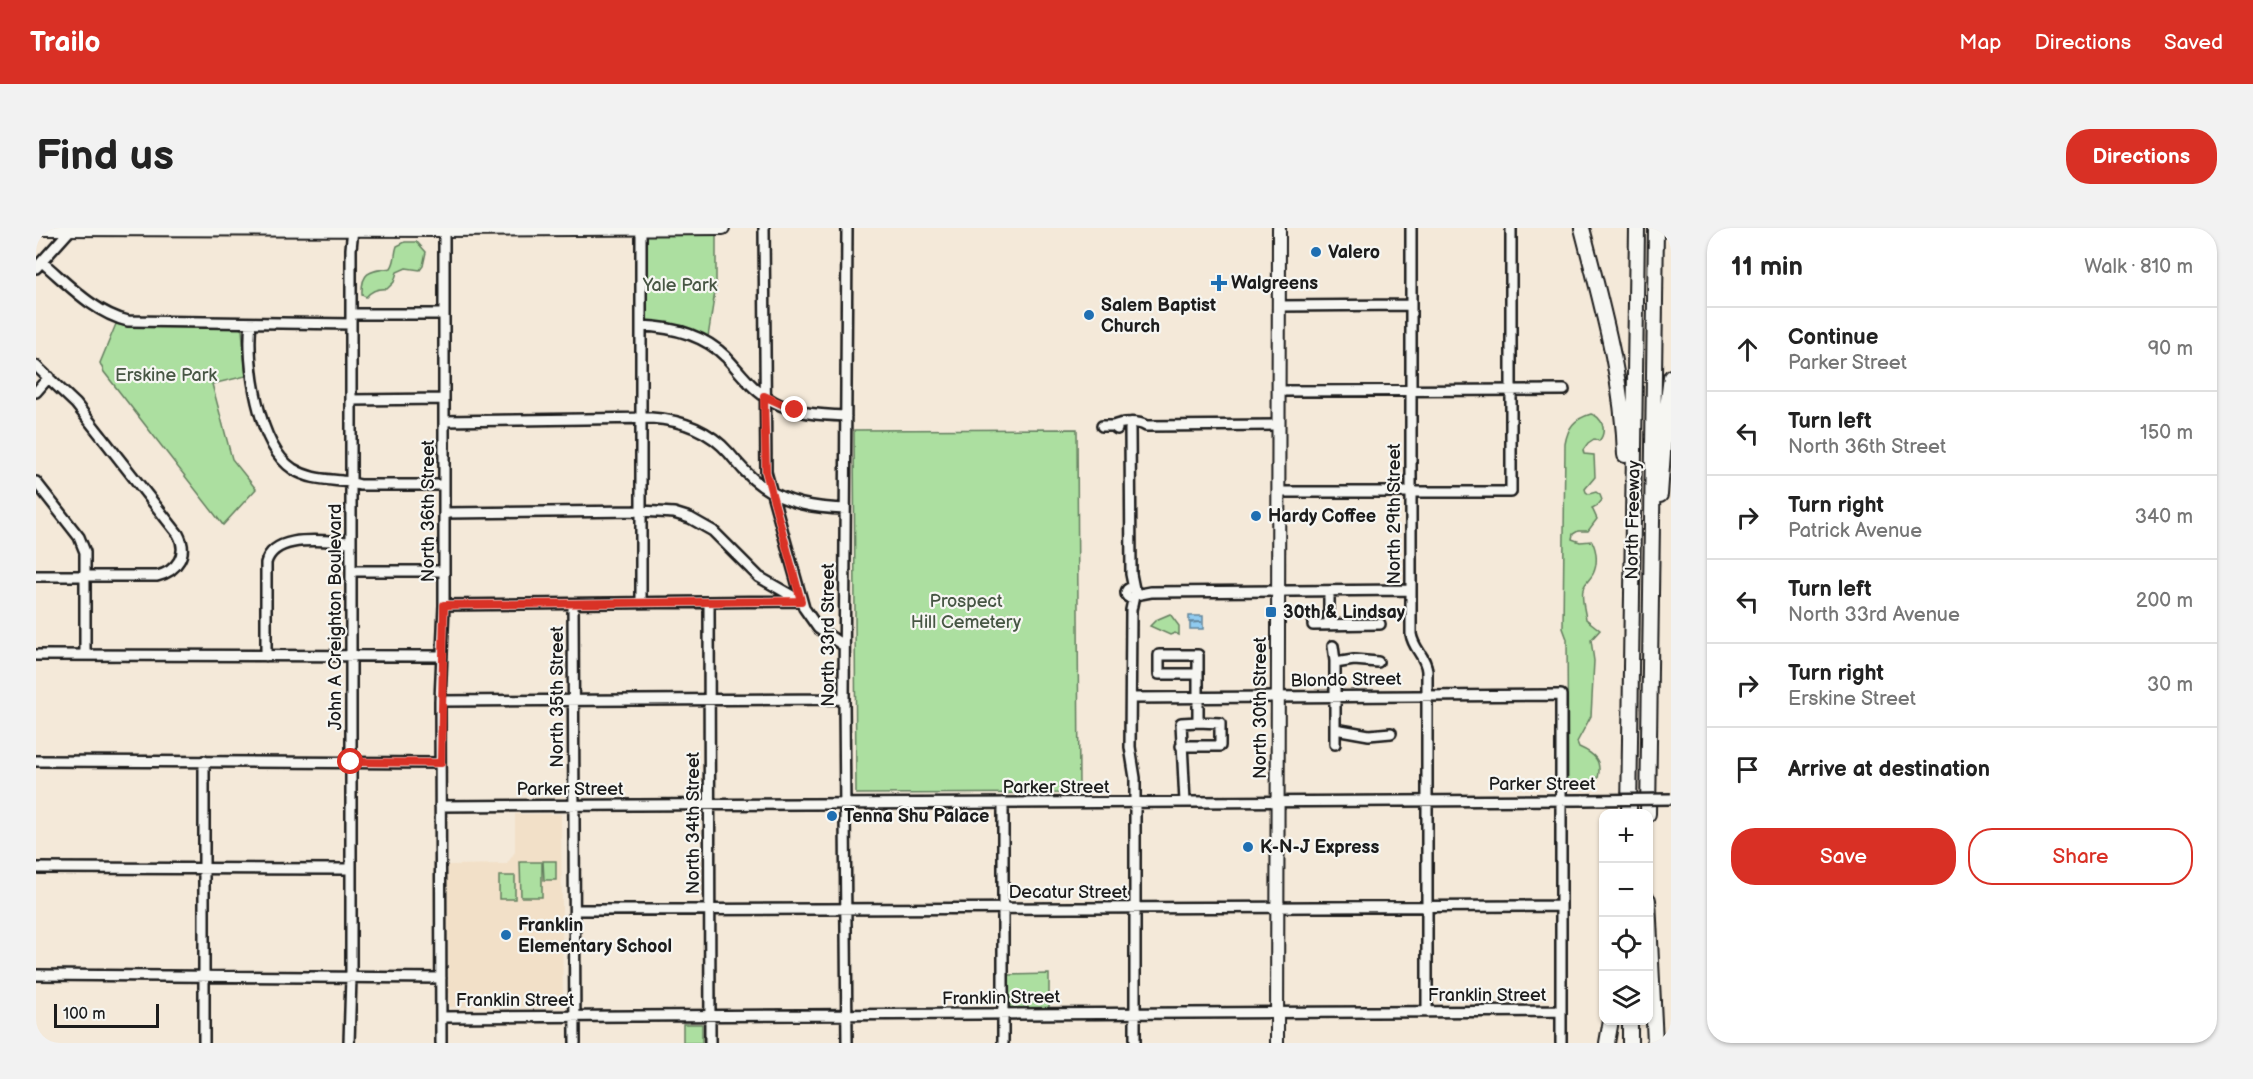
<!DOCTYPE html>
<html lang="en">
<head>
<meta charset="utf-8">
<style>
	:root { --surface:#fff; --page:#f2f2f2; --text:#222; --muted:#767676; --line:#e0e0e0; --accent:#d93025 }
	body { margin:0; font-family:"Balsamiq Sans",sans-serif; background:var(--page); color:var(--text) }
	.controls { position:absolute; right:18px; bottom:18px; display:grid; overflow:hidden; border-radius:12px; box-shadow:0 2px 4px #0004 }
	.controls button { width:54px; height:54px; display:grid; place-items:center; padding:0; border:0; border-bottom:2px solid var(--line); background:var(--surface); color:var(--text); font:30px sans-serif }
	.scale { position:absolute; left:18px; bottom:15px; width:105px; box-sizing:border-box; padding-left:6px; border:3px solid #1c1c1c; border-top:0; font-size:16px; line-height:21px; white-space:nowrap; color:#1c1c1c; -webkit-text-stroke:4px #f6f6f2; paint-order:stroke }
	.stop { position:absolute; width:18px; height:18px; margin:-14px; border:4px solid #d93025; border-radius:50%; background:#fff }
	.stop.end { background:#d93025; border-color:#fff; box-shadow:0 2px 6px #0008 }
	.list { margin:0; padding:0; list-style:none }
	h2 { display:flex; justify-content:space-between; align-items:center; height:78px; margin:0; padding:0 24px; font-size:26px }
	h2 small { font-size:20px; font-weight:400; color:var(--muted) }
	.list li { display:grid; grid-template-columns:39px 1fr auto; gap:18px; align-items:center; box-sizing:border-box; height:84px; padding:0 24px; border-top:2px solid var(--line) }
	.list b { display:block; font-size:22px; white-space:nowrap }
	.list p { margin:0; font-size:20px; white-space:nowrap; color:var(--muted) }
	.list em { font-size:20px; font-style:normal; color:var(--muted) }
	.actions { display:flex; gap:12px; padding:18px 24px }
	.actions a { flex:1; padding:14px 0; border:2px solid var(--accent); border-radius:24px; text-align:center; font-size:21px; color:var(--accent) }
	.actions .main { background:var(--accent); color:#fff }
	.icon { flex:none; width:33px; height:33px; fill:none; stroke:currentColor; stroke-width:2; stroke-linecap:round; stroke-linejoin:round }
	.map { position:relative; flex:none; width:1635px; height:815px; overflow:hidden; border-radius:24px }
	header { display:flex; align-items:center; gap:36px; box-sizing:border-box; height:84px; padding:0 30px; background:var(--accent); color:#fff }
	header strong { font-size:28px }
	nav { display:flex; gap:33px; margin-inline-start:auto; font-size:21px }
	.intro { display:flex; align-items:center; justify-content:space-between; box-sizing:border-box; height:144px; padding:0 36px }
	h1 { margin:0; font-size:42px }
	.button { padding:15px 27px; border-radius:24px; background:var(--accent); color:#fff; font-size:21px; font-weight:700 }
	main { display:flex; gap:36px; padding:0 36px }
	aside { flex:1; background:var(--surface); border-radius:24px; box-shadow:0 2px 4px #0004 }
	.map>svg:first-child { display:block }
	.built { fill:#f2e0c8 }
	.green { fill:#acdfa0; stroke:#647e5e; stroke-width:1.5 }
	.water { fill:#90cbf0; stroke:#62859b; stroke-width:1.5 }
	.lines { fill:none; stroke-linecap:round; stroke-linejoin:round }
	.minor-casing { stroke:#1c1c1c; stroke-width:14 }
	.major-casing { stroke:#1c1c1c; stroke-width:16 }
	.highway-casing { stroke:#1c1c1c; stroke-width:18 }
	.minor { stroke:#f6f6f2; stroke-width:9 }
	.major { stroke:#f6f6f2; stroke-width:12 }
	.highway { stroke:#f6f6f2; stroke-width:14 }
	.minor-bridge-casing { stroke:#1c1c1c; stroke-width:14; stroke-linecap:butt }
	.minor-bridge { stroke:#f6f6f2; stroke-width:9 }
	.route { stroke:#d93025; stroke-width:8 }
	.poi-dot { fill:#1f6fb2; stroke:#f6f6f2; stroke-width:2 }
	.labels { text-anchor:middle; dominant-baseline:central; stroke-width:4.5; stroke-linejoin:round; paint-order:stroke }
	.poi-label { font-size:18px; font-weight:bold; fill:#1c1c1c; stroke:#f6f6f2; text-anchor:start }
	.park-label { font-size:18px; fill:#475644; stroke:#f6f6f2 }
	.street-label { font-size:18px; fill:#1c1c1c; stroke:#f6f6f2 }
</style>
</head>
<body>
<header>
<strong>Trailo</strong>
<nav><a>Map</a><a>Directions</a><a>Saved</a></nav>
</header>
<div class="intro"><h1>Find us</h1><a class="button">Directions</a></div>
<main>
<div class="map">
<svg width="1635" height="815" viewBox="0 0 1635 815">
	<rect width="100%" height="100%" fill="#f4e9d9"/>
	<filter id="ink" filterUnits="userSpaceOnUse"><feTurbulence type="fractalNoise" baseFrequency=".0167" numOctaves="2"/><feDisplacementMap in="SourceGraphic" scale="12" xChannelSelector="R" yChannelSelector="G"/><feConvolveMatrix kernelMatrix="1 2 1 2 8 2 1 2 1" color-interpolation-filters="sRGB"/></filter>
	<g filter="url(#ink)">
		<path class="built" d="M 479,586 L 525,586 L 527,778 L 413,779 L 412,637 L 471,636 L 479,624 Z"/>
		<path class="green" d="M 609,5 L 680,5 L 680,57 L 672,109 L 649,99 L 609,93 Z
			M 369,14 L 381,14 L 390,24 L 387,38 L 384,42 L 370,40 L 361,44 L 358,54 L 351,61 C 342,60 336,62 330,69 L 326,67 C 325,43 334,43 355,40 C 360,33 358,26 361,18 Z
			M 80,96 L 93,99 L 203,100 L 206,102 L 210,148 L 176,156 L 196,231 L 220,261 L 187,297 L 68,144 L 64,135 Z
			M 1555,186 C 1567,189 1571,204 1563,213 L 1558,211 L 1552,215 L 1547,222 L 1548,226 L 1558,227 L 1559,249 L 1549,261 L 1550,264 L 1553,266 L 1560,264 L 1564,267 L 1566,272 L 1562,277 L 1556,280 L 1561,291 L 1552,303 L 1542,303 L 1537,306 L 1536,311 L 1544,314 L 1556,313 C 1561,323 1562,336 1557,346 C 1554,352 1548,355 1547,362 C 1545,371 1549,383 1550,391 L 1564,402 L 1555,412 L 1558,433 L 1555,488 L 1541,514 L 1543,519 C 1559,526 1566,533 1562,550 L 1551,557 L 1535,558 L 1532,556 L 1531,411 L 1527,400 L 1529,216 C 1532,199 1538,191 1555,186 Z
			M 1041,201 L 1043,565 L 820,566 L 818,202 Z
			M 1134,386 L 1143,398 L 1143,407 L 1139,405 L 1134,407 L 1114,398 L 1120,392 Z
			M 507,633 L 520,633 L 520,652 L 508,652 Z
			M 484,634 L 506,634 L 506,669 L 485,669 Z
			M 463,648 L 479,648 L 479,671 L 463,671 Z
			M 1013,746 L 1013,780 L 974,780 L 973,747 Z
			M 647,796 L 666,796 L 666,815 L 647,815 Z"/>
		<path class="water" d="M 1153,388 L 1167,388 L 1167,401 L 1154,401 L 1154,395 L 1166,394 L 1153,394 Z"/>
		<g class="lines">
			<g class="minor-casing">
				<path id="minor" d="M 605,0 L 605,375
					M 728,0 L 730,244 L 768,380 L 782,400 L 808,418
					M 811,0 L 808,471 L 811,815
					M 1375,0 L 1375,406 C 1377,421 1390,428 1391,443 L 1391,784
					M 6,34 C 32,56 58,85 92,93 L 315,96
					M 0,40 L 36,0
					M 1243,78 L 1375,77
					M 315,86 L 408,86
					M 215,95 C 210,134 222,218 257,241 C 273,251 288,251 306,253 C 312,253 318,256 324,257 L 408,257
					M 605,98 C 637,99 667,106 690,129 C 706,146 717,163 738,174 C 760,186 785,187 810,188
					M 0,138 L 40,176 L 142,306 C 153,326 141,343 121,348 L 0,348
					M 1243,163 L 1528,162
					M 0,164 L 13,149
					M 315,172 L 408,171
					M 408,193 L 615,190 C 645,192 673,202 693,225 C 703,237 713,249 726,258 C 751,276 779,280 809,281
					M 1066,198 L 1077,198 L 1081,201
					M 1077,198 C 1086,194 1102,193 1110,198 L 1243,197
					M 1094,201 L 1095,346 L 1098,361
					M 0,254 L 43,309 L 49,324 L 49,427
					M 1242,264 L 1475,264 L 1475,0
					M 408,285 L 605,283 L 638,285 L 654,290 L 677,303 L 723,349 L 765,373
					M 315,343 L 408,343
					M1090 365a5 5 0 1 1 10 0a5 5 0 1 1-10 0Z
					M 1293,363 L 1293,396
					M 1099,367 L 1115,364 L 1375,362
					M 1098,368 L 1095,382 L 1094,519 L 1099,550 L 1099,815
					M 673,374 L 674,815
					M 537,376 L 539,815
					M 408,377 L 763,373
					M 1277,397 L 1344,396
					M 1297,418 L 1299,433 L 1299,516
					M 0,427 L 406,428
					M 230,428 L 230,335 C 238,304 290,314 315,314
					M 1299,435 L 1318,432 L 1342,434
					M 1095,470 L 1525,467 L 1525,815
					M 404,473 L 808,471
					M 1299,501 L 1333,507 L 1355,505
					M 1145,518 L 1184,518 L 1184,495 L 1162,494
					M 0,533 L 404,535
					M 1149,574 L 1145,495 L 1162,494 C 1162,472 1162,449 1162,427 L 1123,427 L 1123,446 L 1162,446
					M 967,575 L 967,815
					M 404,578 L 1548,572
					M 0,640 L 315,641
					M 539,682 L 1525,678
					M 0,747 L 405,750
					M 405,789 L 1525,783
					M 168,815 L 168,533
					M 313,815 L 315,749 L 315,21 L 317,0
					M 405,815 L 404,473 L 408,377 L 408,2"/>
			</g>
			<g class="major-casing">
				<path id="major" d="M 0,1 L 408,2 L 687,0
					M 1241,815 L 1243,0"/>
			</g>
			<g class="highway-casing">
				<path id="highway" d="M 1546,0 C 1565,75 1587,150 1589,227
					M 1624,267 L 1629,196 L 1635,149
					M 1593,586 L 1601,0
					M 1612,586 L 1620,0
					M 1612,672 L 1619,815
					M 1594,792 L 1594,815
					M 1571,815 L 1575,792"/>
			</g>
			<use href="#minor" class="minor"/>
			<use href="#major" class="major"/>
			<use href="#highway" class="highway"/>
			<g class="minor-bridge-casing">
				<path id="minor-bridge" d="M 1548,572 L 1635,571"/>
			</g>
			<use href="#minor-bridge" class="minor-bridge"/>
		</g>
	</g>
	<g class="lines" filter="url(#ink)">
		<path class="route" d="M 315,534 L 405,535 L 408,377 L 765,373 L 730,244 L 728,168 L 759,182"/>
	</g>
	<g class="poi-dot">
		<circle cx="1280" cy="24" r="6"/>
		<path d="M1180 46h6v6h6v6h-6v6h-6v-6h-6v-6h6z"/>
		<circle cx="1053" cy="87" r="6"/>
		<circle cx="1220" cy="288" r="6"/>
		<rect x="1229" y="378" width="12" height="12" rx="3"/>
		<circle cx="796" cy="588" r="6"/>
		<circle cx="1212" cy="619" r="6"/>
		<circle cx="470" cy="707" r="6"/>
	</g>
	<g class="labels">
		<g class="poi-label">
			<text x="1292" y="24">Valero</text>
			<text x="1195" y="55">Walgreens</text>
			<text x="1065" y="77">Salem Baptist<tspan x="1065" dy="21">Church</tspan></text>
			<text x="1232" y="288">Hardy Coffee</text>
			<text x="1247" y="384">30th &amp; Lindsay</text>
			<text x="808" y="588">Tenna Shu Palace</text>
			<text x="1224" y="619">K-N-J Express</text>
			<text x="482" y="697">Franklin<tspan x="482" dy="21">Elementary School</tspan></text>
		</g>
		<g class="park-label">
			<text x="644" y="57">Yale Park</text>
			<text x="130" y="147">Erskine Park</text>
			<text x="930" y="373">Prospect<tspan x="930" dy="21">Hill Cemetery</tspan></text>
		</g>
		<g class="street-label">
			<text transform="translate(392 283) rotate(-90)">North 36th Street</text>
			<text transform="translate(1358 286) rotate(-90)">North 29th Street</text>
			<text transform="translate(1597 292) rotate(-89)">North Freeway</text>
			<text transform="translate(299 389) rotate(-90)">John A Creighton Boulevard</text>
			<text transform="translate(792 407) rotate(-90)">North 33rd Street</text>
			<text transform="translate(1310 452) rotate(-1)">Blondo Street</text>
			<text transform="translate(521 469) rotate(-90)">North 35th Street</text>
			<text transform="translate(1224 480) rotate(-90)">North 30th Street</text>
			<text x="1506" y="556">Parker Street</text>
			<text x="1020" y="559">Parker Street</text>
			<text x="534" y="561">Parker Street</text>
			<text transform="translate(657 595) rotate(-90)">North 34th Street</text>
			<text x="1032" y="664">Decatur Street</text>
			<text x="1451" y="767">Franklin Street</text>
			<text transform="translate(965 770) rotate(-1)">Franklin Street</text>
			<text x="479" y="772">Franklin Street</text>
		</g>
	</g>
</svg>
<div class="controls">
<button>+</button>
<button>−</button>
<button><svg class="icon" aria-label="locate" viewBox="0 0 24 24"><circle cx="12" cy="12" r="6"/><path d="M12 2v4M12 18v4M2 12h4M18 12h4"/></svg></button>
<button><svg class="icon" aria-label="layers" viewBox="0 0 24 24"><path d="M12 4l9 5-9 5-9-5zM3 14l9 5 9-5"/></svg></button>
</div>
<div class="scale">100 m</div>
<div class="stop" style="left:315px;top:534px"></div>
<div class="stop end" style="left:759px;top:182px"></div>
</div>
<aside>
<h2>11 min<small>Walk · 810 m</small></h2>
<ul class="list">
<li><svg class="icon" aria-label="ahead" viewBox="0 0 24 24"><path d="M12 20V5M6 11l6-6 6 6"/></svg><div><b>Continue</b><p>Parker Street</p></div><em>90 m</em></li>
<li><svg class="icon" aria-label="left" viewBox="0 0 24 24"><path d="M17 20v-9H6M10 6l-5 5 5 5"/></svg><div><b>Turn left</b><p>North 36th Street</p></div><em>150 m</em></li>
<li><svg class="icon" aria-label="right" viewBox="0 0 24 24"><path d="M7 20v-9h11M14 6l5 5-5 5"/></svg><div><b>Turn right</b><p>Patrick Avenue</p></div><em>340 m</em></li>
<li><svg class="icon" aria-label="left" viewBox="0 0 24 24"><path d="M17 20v-9H6M10 6l-5 5 5 5"/></svg><div><b>Turn left</b><p>North 33rd Avenue</p></div><em>200 m</em></li>
<li><svg class="icon" aria-label="right" viewBox="0 0 24 24"><path d="M7 20v-9h11M14 6l5 5-5 5"/></svg><div><b>Turn right</b><p>Erskine Street</p></div><em>30 m</em></li>
<li><svg class="icon" aria-label="arrive" viewBox="0 0 24 24"><path d="M6 21V4h12l-3 4 3 4H6"/></svg><div><b>Arrive at destination</b></div></li>
</ul>
<div class="actions"><a class="main">Save</a><a>Share</a></div>
</aside>
</main>
</body>
</html>
